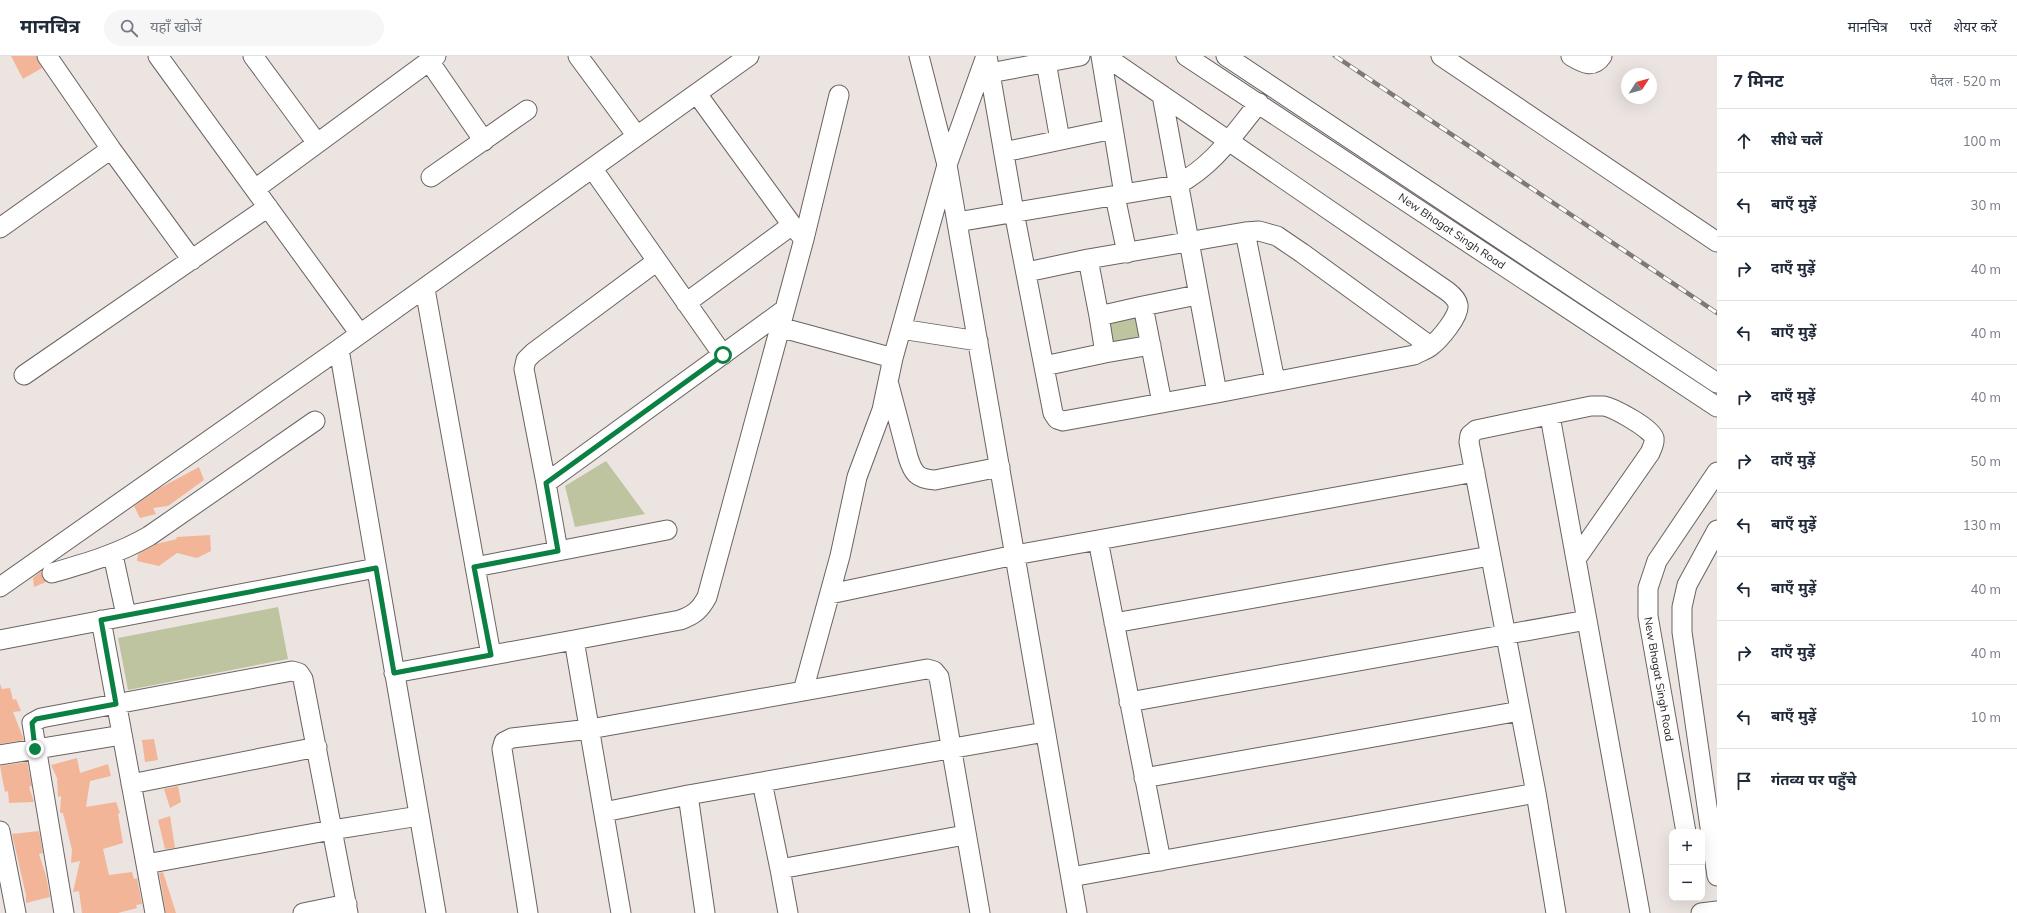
<!DOCTYPE html>
<html lang="hi">
<head>
<meta charset="utf-8">
<style>
	:root { --surface:#fff; --page:#f6f6f7; --text:#1f2937; --muted:#747a83; --line:#e0e1e3 }
	body { margin:0; font-family:Mulish,"Noto Sans Devanagari",sans-serif; background:var(--page); color:var(--text) }
	.controls { position:absolute; right:12px; bottom:12px; display:grid; overflow:hidden; border-radius:8px; box-shadow:0 4px 16px #0002 }
	.controls button { width:36px; height:36px; display:grid; place-items:center; padding:0; border:0; border-bottom:1px solid var(--line); background:var(--surface); color:var(--text); font:20px sans-serif }
	.compass { position:absolute; left:1621px; top:12px; width:36px; height:36px; border-radius:50%; background:var(--surface); box-shadow:0 4px 16px #0002; rotate:54deg }
	.stop { position:absolute; width:12px; height:12px; margin:-9px; border:3px solid #0b8043; border-radius:50%; background:#fff }
	.stop.end { background:#0b8043; border-color:#fff; box-shadow:0 1px 4px #0008 }
	.list { margin:0; padding:0; list-style:none }
	h2 { display:flex; justify-content:space-between; align-items:center; height:52px; margin:0; padding:0 16px; font-size:17px }
	h2 small { font-size:13px; font-weight:400; color:var(--muted) }
	.list li { display:grid; grid-template-columns:26px 1fr auto; gap:12px; align-items:center; box-sizing:border-box; height:64px; padding:0 16px; border-top:1px solid var(--line) }
	.list b { display:block; font-size:15px; white-space:nowrap }
	.list em { font-size:13px; font-style:normal; color:var(--muted) }
	.icon { flex:none; width:22px; height:22px; fill:none; stroke:currentColor; stroke-width:2; stroke-linecap:round; stroke-linejoin:round }
	.map { position:relative; flex:none; width:1717px; height:857px; overflow:hidden }
	header { display:flex; align-items:center; gap:24px; box-sizing:border-box; height:56px; padding:0 20px; background:var(--surface); border-bottom:1px solid var(--line) }
	header strong { font-size:19px }
	nav { display:flex; gap:22px; margin-inline-start:auto; font-size:14px }
	.search { width:280px; height:36px; background:var(--page); display:flex; align-items:center; gap:10px; box-sizing:border-box; padding:0 14px; border-radius:22px; color:var(--muted); font-size:15px }
	main { display:flex }
	aside { flex:1; background:var(--surface) }
	.map>svg:first-child { display:block }
	.green { fill:#bec49f }
	.building { fill:#f3b598 }
	.lines { fill:none; stroke-linecap:round; stroke-linejoin:round }
	.minor-casing { stroke:#6a6360; stroke-width:21 }
	.minor { stroke:#fff; stroke-width:19 }
	.rail-casing { stroke:#7e7976; stroke-width:4.5 }
	.rail { stroke:#fff; stroke-width:3; stroke-dasharray:9; stroke-linecap:butt }
	.route { stroke:#0b8043; stroke-width:5 }
	.labels { text-anchor:middle; dominant-baseline:central; stroke-width:4; stroke-linejoin:round; paint-order:stroke }
	.street-label { font-size:11px; fill:#211e1d; stroke:#fff }
</style>
</head>
<body>
<header>
<strong>मानचित्र</strong>
<div class="search"><svg class="icon" aria-label="search" viewBox="0 0 24 24"><circle cx="10" cy="10" r="6"/><path d="M15 15l6 6"/></svg>यहाँ खोजें</div>
<nav><a>मानचित्र</a><a>परतें</a><a>शेयर करें</a></nav>
</header>
<main>
<div class="map">
<svg width="1717" height="857" viewBox="0 0 1717 857">
	<rect width="100%" height="100%" fill="#ece4e0"/>
	<path class="green" d="M 1136,259 L 1141,280 L 1113,287 L 1108,265 Z
		M 606,405 L 645,458 L 575,471 L 565,430 Z
		M 278,551 L 288,603 L 128,634 L 118,582 Z"/>
	<path class="building" d="M 11,0 L 36,0 L 42,12 L 23,23 Z
		M 199,411 L 204,424 L 168,450 L 153,452 L 156,458 L 140,462 L 134,450 L 158,433 Z
		M 210,479 L 211,495 L 197,502 L 177,497 L 159,510 L 137,505 L 138,498 L 156,488 L 177,483 L 176,481 Z
		M 41,515 L 42,520 L 46,526 L 34,531 L 33,522 Z
		M 0,628 L 2,633 L 10,632 L 13,644 L 16,643 L 21,655 L 13,656 L 24,684 L 0,688 Z
		M 154,683 L 158,704 L 145,706 L 142,684 Z
		M 77,702 L 80,717 L 108,708 L 111,720 L 90,725 L 86,751 L 116,746 L 120,757 L 118,758 L 123,787 L 103,793 L 109,819 L 132,816 L 134,823 L 137,822 L 142,848 L 136,849 L 137,852 L 118,857 L 82,857 L 79,835 L 73,836 L 80,805 L 71,807 L 72,794 L 63,757 L 60,757 L 61,740 L 58,741 L 57,722 L 51,709 Z
		M 27,706 L 32,730 L 29,731 L 34,746 L 9,747 L 8,735 L 5,736 L 0,710 Z
		M 178,730 L 181,746 L 170,752 L 164,733 Z
		M 170,760 L 175,792 L 165,793 L 158,764 Z
		M 39,775 L 43,797 L 39,798 L 46,820 L 50,841 L 26,847 L 26,839 L 12,778 Z
		M 163,816 L 176,857 L 166,857 L 159,817 Z"/>
	<g class="lines">
		<g class="minor-casing">
			<path id="minor" d="M 47,0 L 111,93 L 192,204
				M 158,0 L 360,278
				M 253,0 L 317,87
				M 578,0 L 637,80
				M 986,0 L 947,109 L 1077,857
				M 987,0 L 1014,156 L 1053,357 L 1057,363 L 1063,365 L 1217,337 L 1162,39
				M 1101,0 L 1124,138
				M 1105,0 L 1447,235 C 1451,238 1457,243 1458,249 C 1460,260 1439,284 1431,290 C 1426,294 1419,296 1414,299 L 1217,337
				M 1186,0 L 1717,351
				M 1226,0 L 1717,327
				M 1441,0 L 1717,186
				M 1571,0 C 1583,7 1593,13 1602,0
				M 429,5 L 484,85
				M 1046,6 L 1060,84
				M 990,17 L 1080,0
				M 697,38 L 792,169 L 804,183
				M 1004,96 L 1113,73
				M 592,112 L 723,299
				M 431,121 L 527,54
				M 255,133 L 436,0
				M 1115,140 L 1127,197
				M 957,166 L 1177,129 C 1215,108 1232,80 1259,47
				M 0,172 L 111,93
				M 1245,176 L 1275,325
				M 1088,203 L 1099,260 L 1143,250
				M 657,205 L 533,297 L 526,304 L 524,313 L 546,427 L 784,254
				M 1027,216 L 1088,203 L 1245,176 L 1259,175 L 1277,180 L 1302,197 L 1430,290
				M 425,233 L 491,599
				M 686,247 L 792,169
				M 1099,260 L 1105,297 L 1151,289
				M 779,271 L 893,302 L 947,109 L 919,0
				M 901,273 L 978,285
				M 1044,310 L 1105,297
				M 24,319 L 268,151
				M 889,329 L 908,401 C 913,417 917,423 935,424 L 1000,411
				M 1162,347 L 1143,250 L 1197,239
				M 1550,360 L 1640,857
				M 546,427 L 558,495 L 667,474
				M 1717,474 L 1687,529 L 1682,551 L 1682,576 L 1717,820
				M 1098,484 L 1161,805
				M 113,499 L 126,559
				M 475,511 L 558,495
				M 52,517 C 86,507 118,498 149,480 L 315,365
				M 0,531 L 339,293
				M 830,538 L 1015,499 L 1475,416
				M 101,564 L 155,857
				M 1114,567 L 1490,500
				M 0,584 L 376,512
				M 574,584 L 680,564 C 694,559 700,554 707,541 L 804,183 L 839,39
				M 394,617 L 574,584 L 621,857
				M 803,635 L 840,500 L 857,421 L 882,354 L 893,302
				M 1129,646 L 1587,564
				M 0,699 L 122,679
				M 1144,722 L 1520,655
				M 762,726 L 780,813
				M 131,728 L 317,691
				M 688,739 L 705,857
				M 604,756 L 688,739 L 1045,676
				M 0,775 L 16,857
				M 1686,776 L 1648,560 L 1648,532 L 1657,505 L 1717,416
				M 146,808 L 332,774 L 419,760
				M 1071,821 L 1536,737
				M 64,857 L 32,667 L 41,662 L 292,615 L 299,617 L 303,623 L 348,857
				M 303,857 L 347,848
				M 436,857 L 339,293 L 749,0
				M 528,857 L 502,693 L 504,686 L 512,682 L 590,673 L 927,613 L 934,615 L 939,621 L 980,857
				M 788,857 L 780,813 L 965,779
				M 1556,857 L 1536,737 L 1469,386 L 1470,379 L 1476,374 L 1591,350 C 1595,350 1600,350 1604,350 C 1614,352 1651,372 1654,382 C 1655,387 1652,392 1650,397 L 1576,503
				M 1701,857 L 1717,855"/>
		</g>
		<use href="#minor" class="minor"/>
		<g class="rail-casing">
			<path id="rail" d="M 1335,0 L 1717,257"/>
		</g>
		<use href="#rail" class="rail"/>
	</g>
	<g class="lines">
		<path class="route" d="M 35,693 L 32,667 L 36,663 L 116,648 L 101,564 L 376,512 L 394,617 L 491,599 L 474,511 L 558,495 L 546,427 L 723,299"/>
	</g>
	<g class="labels">
		<g class="street-label">
			<text transform="translate(1452 175) rotate(34)">New Bhagat Singh Road</text>
			<text transform="translate(1659 623) rotate(80)">New Bhagat Singh Road</text>
		</g>
	</g>
</svg>
<div class="controls">
<button>+</button>
<button>−</button>
</div>
<svg class="compass" viewBox="-18 -18 36 36"><path d="M0-13l5 13h-10z" fill="#e53935"/><path d="M0 13l5-13h-10z" fill="#747a83"/></svg>
<div class="stop" style="left:723px;top:299px"></div>
<div class="stop end" style="left:35px;top:693px"></div>
</div>
<aside>
<h2>7 मिनट<small>पैदल · 520 m</small></h2>
<ul class="list">
<li><svg class="icon" aria-label="ahead" viewBox="0 0 24 24"><path d="M12 20V5M6 11l6-6 6 6"/></svg><div><b>सीधे चलें</b></div><em>100 m</em></li>
<li><svg class="icon" aria-label="left" viewBox="0 0 24 24"><path d="M17 20v-9H6M10 6l-5 5 5 5"/></svg><div><b>बाएँ मुड़ें</b></div><em>30 m</em></li>
<li><svg class="icon" aria-label="right" viewBox="0 0 24 24"><path d="M7 20v-9h11M14 6l5 5-5 5"/></svg><div><b>दाएँ मुड़ें</b></div><em>40 m</em></li>
<li><svg class="icon" aria-label="left" viewBox="0 0 24 24"><path d="M17 20v-9H6M10 6l-5 5 5 5"/></svg><div><b>बाएँ मुड़ें</b></div><em>40 m</em></li>
<li><svg class="icon" aria-label="right" viewBox="0 0 24 24"><path d="M7 20v-9h11M14 6l5 5-5 5"/></svg><div><b>दाएँ मुड़ें</b></div><em>40 m</em></li>
<li><svg class="icon" aria-label="right" viewBox="0 0 24 24"><path d="M7 20v-9h11M14 6l5 5-5 5"/></svg><div><b>दाएँ मुड़ें</b></div><em>50 m</em></li>
<li><svg class="icon" aria-label="left" viewBox="0 0 24 24"><path d="M17 20v-9H6M10 6l-5 5 5 5"/></svg><div><b>बाएँ मुड़ें</b></div><em>130 m</em></li>
<li><svg class="icon" aria-label="left" viewBox="0 0 24 24"><path d="M17 20v-9H6M10 6l-5 5 5 5"/></svg><div><b>बाएँ मुड़ें</b></div><em>40 m</em></li>
<li><svg class="icon" aria-label="right" viewBox="0 0 24 24"><path d="M7 20v-9h11M14 6l5 5-5 5"/></svg><div><b>दाएँ मुड़ें</b></div><em>40 m</em></li>
<li><svg class="icon" aria-label="left" viewBox="0 0 24 24"><path d="M17 20v-9H6M10 6l-5 5 5 5"/></svg><div><b>बाएँ मुड़ें</b></div><em>10 m</em></li>
<li><svg class="icon" aria-label="arrive" viewBox="0 0 24 24"><path d="M6 21V4h12l-3 4 3 4H6"/></svg><div><b>गंतव्य पर पहुँचे</b></div></li>
</ul>
</aside>
</main>
</body>
</html>
